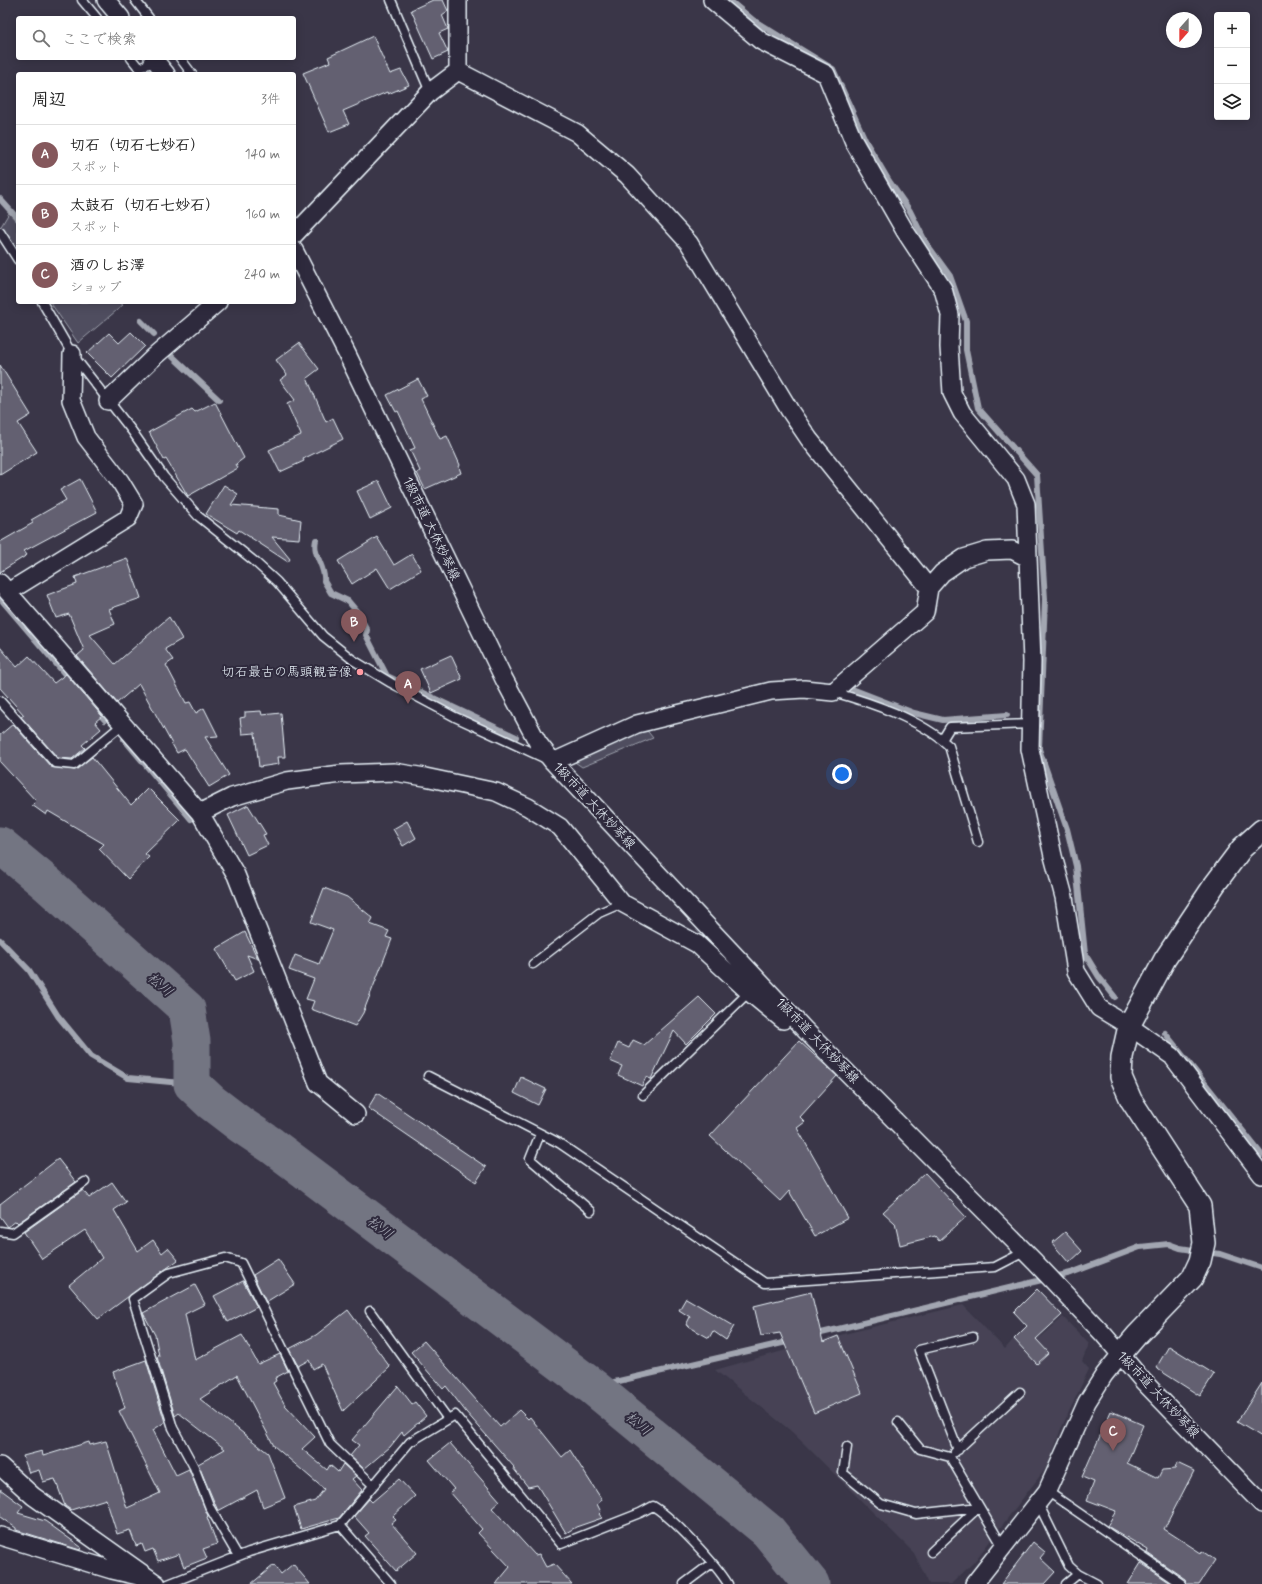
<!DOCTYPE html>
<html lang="ja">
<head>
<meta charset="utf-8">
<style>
	:root { --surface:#fff; --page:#f6f6f6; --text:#222; --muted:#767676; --line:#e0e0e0; --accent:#85585c }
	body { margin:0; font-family:Mynerve,"Klee One",sans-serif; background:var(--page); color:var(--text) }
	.controls { position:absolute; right:12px; top:12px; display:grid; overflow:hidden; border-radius:4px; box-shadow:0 2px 10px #0003 }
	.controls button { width:36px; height:36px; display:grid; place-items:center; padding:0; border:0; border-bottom:1px solid var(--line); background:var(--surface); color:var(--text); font:20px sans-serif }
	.compass { position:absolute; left:1166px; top:12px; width:36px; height:36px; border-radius:50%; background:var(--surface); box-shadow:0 2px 10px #0003; rotate:201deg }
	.you { position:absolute; left:842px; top:774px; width:14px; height:14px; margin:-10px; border:3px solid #fff; border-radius:50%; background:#1a73e8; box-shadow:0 0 0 6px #1a73e833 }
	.badge { display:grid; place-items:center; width:26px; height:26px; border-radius:50%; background:var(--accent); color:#fff; font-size:13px; font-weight:700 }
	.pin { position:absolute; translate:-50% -33px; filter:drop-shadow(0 1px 2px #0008) }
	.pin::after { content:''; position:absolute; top:21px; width:14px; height:12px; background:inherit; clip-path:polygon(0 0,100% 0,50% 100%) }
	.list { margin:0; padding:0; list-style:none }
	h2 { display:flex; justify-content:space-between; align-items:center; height:52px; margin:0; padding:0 16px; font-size:17px }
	h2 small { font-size:13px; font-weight:400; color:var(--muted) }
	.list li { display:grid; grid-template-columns:26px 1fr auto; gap:12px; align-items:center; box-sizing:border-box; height:60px; padding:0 16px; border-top:1px solid var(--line) }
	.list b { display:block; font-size:15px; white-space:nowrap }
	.list p { margin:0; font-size:13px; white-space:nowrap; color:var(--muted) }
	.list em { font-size:13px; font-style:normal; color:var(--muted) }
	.icon { flex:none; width:22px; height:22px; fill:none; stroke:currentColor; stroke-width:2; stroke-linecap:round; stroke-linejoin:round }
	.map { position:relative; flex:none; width:1262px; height:1584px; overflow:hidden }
	.search { position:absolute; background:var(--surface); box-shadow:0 2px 10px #0003; left:16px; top:16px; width:280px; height:44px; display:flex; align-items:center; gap:10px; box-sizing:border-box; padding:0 14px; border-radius:4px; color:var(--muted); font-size:15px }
	.panel { position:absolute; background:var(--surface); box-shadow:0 2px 10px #0003; left:16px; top:72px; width:280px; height:232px; border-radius:4px }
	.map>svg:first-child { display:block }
	.built { fill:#464354 }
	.green { fill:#504e5f; stroke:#9ca0ac }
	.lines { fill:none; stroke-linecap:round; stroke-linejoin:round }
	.stream { stroke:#a2a6b1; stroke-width:6 }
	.river { stroke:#737482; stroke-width:37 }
	.building { fill:#636171; stroke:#e8f1f8 }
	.service-casing { stroke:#e8f1f8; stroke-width:11 }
	.minor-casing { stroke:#e8f1f8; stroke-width:20 }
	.tertiary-casing { stroke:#e8f1f8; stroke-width:24 }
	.service { stroke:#2f2a3d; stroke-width:8 }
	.minor { stroke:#2f2a3d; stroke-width:17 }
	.tertiary { stroke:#2f2a3d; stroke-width:21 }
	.poi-dot { fill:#ff9aa2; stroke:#2f2a3d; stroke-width:1.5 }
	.labels { text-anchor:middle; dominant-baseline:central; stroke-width:4; stroke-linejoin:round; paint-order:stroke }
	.street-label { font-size:13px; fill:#e8f1f8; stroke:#2f2a3d }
	.poi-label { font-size:13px; fill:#e8f1f8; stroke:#2f2a3d; text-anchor:end }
	.water-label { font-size:14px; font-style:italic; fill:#aeb2bd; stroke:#2f2a3d }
</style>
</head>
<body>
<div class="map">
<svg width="1262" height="1584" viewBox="0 0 1262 1584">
	<rect width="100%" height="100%" fill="#3a3648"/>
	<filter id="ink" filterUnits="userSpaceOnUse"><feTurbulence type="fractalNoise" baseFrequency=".025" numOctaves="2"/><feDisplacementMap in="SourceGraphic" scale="8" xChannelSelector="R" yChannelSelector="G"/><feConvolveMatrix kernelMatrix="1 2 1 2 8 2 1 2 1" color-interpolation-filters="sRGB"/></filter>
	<g filter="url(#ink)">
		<path class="built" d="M 963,1305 L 1005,1349 L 1023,1328 L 1036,1339 L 1042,1336 L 1063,1317 L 1089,1344 L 1082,1361 L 1089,1369 L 1060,1431 L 1049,1464 L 974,1562 L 951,1584 L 929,1584 L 914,1553 L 791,1431 L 715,1370 L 836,1336 Z"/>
		<path class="green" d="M 9,213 L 18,220 L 18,254 L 0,228 Z
			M 50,302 L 119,302 L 123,305 L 78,343 Z
			M 645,728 L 653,738 L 582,767 L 572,760 Z"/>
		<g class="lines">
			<path class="stream" d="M 729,0 L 753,20 L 833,69 L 866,142 L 889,181 L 910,211 L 926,243 L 950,276 L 966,321 L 966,350 L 978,408 L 1037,475 L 1045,599 L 1039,749 L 1067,829 L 1076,866 L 1085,954 L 1099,977 L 1115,997
				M 0,199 L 18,219
				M 141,321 L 154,334
				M 171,355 L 219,400
				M 316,540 C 312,555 326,567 324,581 L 331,593 L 348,601 L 358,613 L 367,630 L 366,635 L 387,676 L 516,737
				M 0,598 L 70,680
				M 852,689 L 914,713 L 943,720 L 1007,715
				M 97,711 L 105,720
				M 124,739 L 191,819
				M 0,940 L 29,970 L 58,1016 L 91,1056 L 128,1078 L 192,1084
				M 1165,1033 L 1262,1155
				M 813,1335 L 1071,1273 L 1140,1247 L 1169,1244 L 1180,1248 L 1220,1254 L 1262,1268
				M 593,1387 L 791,1341"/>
			<path class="river" d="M 0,845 L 46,883 L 187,1009 L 192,1041 L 192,1084 L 211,1102 L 241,1125 L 271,1145 L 593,1387 L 768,1531 L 811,1584"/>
		</g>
		<path class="building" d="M 433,0 L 443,0 L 448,11 L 442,15 L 448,29 L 439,33 L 448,52 L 433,59 L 411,10 Z
			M 373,36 L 390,74 L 401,70 L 409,85 L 388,94 L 387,92 L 343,111 L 349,124 L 329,132 L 303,73 L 330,62 L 328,57 Z
			M 131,332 L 145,346 L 112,378 L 87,353 L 109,333 L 119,343 Z
			M 299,343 L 319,369 L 307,378 L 326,422 L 333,418 L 343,439 L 303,459 L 304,461 L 280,472 L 269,450 L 301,435 L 287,404 L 295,400 L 280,380 L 287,375 L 276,360 Z
			M 0,365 L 31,415 L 18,423 L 37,452 L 0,475 Z
			M 418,379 L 427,396 L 421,399 L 440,439 L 447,436 L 460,465 L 459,467 L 461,473 L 425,489 L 417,473 L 420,471 L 410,450 L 415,448 L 398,411 L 396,412 L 387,395 Z
			M 215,402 L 244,458 L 236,464 L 238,468 L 188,496 L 166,459 L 164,460 L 149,432 L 192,409 L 195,412 Z
			M 80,479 L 97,512 L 24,551 L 27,555 L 0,572 L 0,542 L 33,523 L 31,520 L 66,500 L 60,490 Z
			M 379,481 L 392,508 L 370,519 L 357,491 Z
			M 224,485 L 238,494 L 231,505 L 279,509 L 279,515 L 301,520 L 299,539 L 272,537 L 290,559 L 288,562 L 239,530 L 237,533 L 206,514 Z
			M 377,537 L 394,565 L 412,554 L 421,570 L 390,589 L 377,568 L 352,584 L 338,561 Z
			M 127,558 L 141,598 L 109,609 L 115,624 L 90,635 L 115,664 L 169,617 L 182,639 L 165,649 L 173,660 L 166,665 L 186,703 L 190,702 L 196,713 L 204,708 L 218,736 L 205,737 L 229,775 L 209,787 L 185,749 L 177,753 L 139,684 L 117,703 L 77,656 L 84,650 L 69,614 L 56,618 L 47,595 L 77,584 L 75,577 Z
			M 0,647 L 17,667 L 29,656 L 54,683 L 66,674 L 102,716 L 95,722 L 101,729 L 82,745 L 85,748 L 72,759 L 58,758 L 21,717 L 24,715 L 0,688 Z
			M 451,655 L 462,679 L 431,693 L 420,669 Z
			M 261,711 L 262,715 L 281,713 L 285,757 L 278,757 L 279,764 L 259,767 L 255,733 L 242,734 L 240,718 L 245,717 L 245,712 Z
			M 13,724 L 51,767 L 75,770 L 92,757 L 131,805 L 148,788 L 180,820 L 145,854 L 149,857 L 128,879 L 99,849 L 104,844 L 48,811 L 46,815 L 32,805 L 36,801 L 0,762 L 0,735 Z
			M 248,805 L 266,834 L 263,835 L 268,845 L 247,855 L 228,815 Z
			M 407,821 L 416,838 L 403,846 L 393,829 Z
			M 324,888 L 347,897 L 373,918 L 370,924 L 389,931 L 386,937 L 392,939 L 363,1013 L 355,1026 L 311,1009 L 314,1001 L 306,999 L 314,979 L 289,970 L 295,955 L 319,964 L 333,930 L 311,922 Z
			M 245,932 L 258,959 L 247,955 L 254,971 L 235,981 L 216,949 Z
			M 699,997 L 716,1014 L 686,1044 L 674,1031 L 651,1079 L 646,1077 L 642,1086 L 618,1075 L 622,1066 L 610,1061 L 618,1043 L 629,1048 L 633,1040 L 644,1045 Z
			M 799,1041 L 837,1076 L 800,1117 L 805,1122 L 797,1128 L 848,1218 L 815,1236 L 789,1191 L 780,1201 L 710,1136 Z
			M 521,1077 L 546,1089 L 538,1105 L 514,1093 Z
			M 377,1093 L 486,1167 L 476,1182 L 368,1108 Z
			M 58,1159 L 76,1182 L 18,1223 L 16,1221 L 8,1227 L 0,1216 L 0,1204 Z
			M 925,1173 L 966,1217 L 939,1241 L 935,1236 L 900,1245 L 895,1223 L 883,1212 Z
			M 112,1182 L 126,1202 L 114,1210 L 138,1251 L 153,1240 L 162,1253 L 168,1248 L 178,1260 L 98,1319 L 69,1285 L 102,1258 L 85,1230 L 42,1259 L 24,1232 L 83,1190 L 89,1198 Z
			M 1065,1232 L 1082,1251 L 1069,1263 L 1052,1243 Z
			M 278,1259 L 295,1284 L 266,1302 L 253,1275 Z
			M 243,1281 L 257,1307 L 228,1322 L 214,1296 Z
			M 195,1285 L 205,1304 L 185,1314 L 195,1360 L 242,1335 L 258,1364 L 280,1354 L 288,1371 L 275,1378 L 276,1381 L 273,1383 L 285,1405 L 315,1437 L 302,1449 L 327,1470 L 330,1465 L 338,1472 L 343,1464 L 356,1476 L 352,1479 L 362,1490 L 339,1518 L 301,1529 L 294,1507 L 315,1501 L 324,1489 L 274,1446 L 237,1375 L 200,1399 L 268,1453 L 285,1498 L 263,1507 L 257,1490 L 218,1511 L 198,1464 L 225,1449 L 179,1413 L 175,1416 L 157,1357 L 159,1356 L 155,1335 L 143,1313 Z
			M 1037,1289 L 1062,1315 L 1036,1339 L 1049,1353 L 1037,1364 L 1014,1339 L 1027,1326 L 1014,1312 Z
			M 811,1292 L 823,1342 L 838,1336 L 862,1393 L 814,1413 L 780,1333 L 761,1336 L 754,1306 Z
			M 686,1298 L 734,1326 L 726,1340 L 713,1331 L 709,1338 L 686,1325 L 690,1317 L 679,1310 Z
			M 348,1310 L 390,1367 L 343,1411 L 322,1364 L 313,1369 L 309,1360 L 298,1366 L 289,1349 L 316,1335 Z
			M 424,1341 L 500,1427 L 519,1410 L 528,1419 L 530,1417 L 562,1457 L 570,1450 L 602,1500 L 597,1504 L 601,1512 L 599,1514 L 602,1518 L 576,1527 L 566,1533 L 537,1485 L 528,1487 L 513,1468 L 514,1467 L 466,1412 L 446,1386 L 443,1389 L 411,1352 Z
			M 1169,1346 L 1214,1374 L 1200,1396 L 1156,1368 Z
			M 146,1360 L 165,1422 L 153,1430 L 176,1475 L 189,1469 L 208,1516 L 207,1517 L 217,1544 L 203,1549 L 207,1558 L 184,1567 L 179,1554 L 158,1561 L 153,1549 L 145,1552 L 142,1544 L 136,1546 L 130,1530 L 117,1534 L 106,1499 L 71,1510 L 65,1506 L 55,1479 L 43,1482 L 39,1470 L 29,1473 L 23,1456 L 42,1451 L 43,1456 L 89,1442 L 90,1445 L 106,1441 L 127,1508 L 160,1493 L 119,1411 L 125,1408 L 113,1372 Z
			M 1262,1383 L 1262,1437 L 1237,1422 Z
			M 398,1386 L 412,1404 L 415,1402 L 426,1416 L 404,1435 L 402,1432 L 390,1447 L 364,1469 L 350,1456 L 359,1445 L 352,1440 Z
			M 1111,1411 L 1143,1425 L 1127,1463 L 1158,1478 L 1162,1470 L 1175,1469 L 1177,1463 L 1194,1471 L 1164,1529 L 1201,1553 L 1202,1551 L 1215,1560 L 1199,1584 L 1187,1584 L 1185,1579 L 1147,1553 L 1148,1550 L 1107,1526 L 1116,1511 L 1087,1500 L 1094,1482 L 1082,1477 Z
			M 450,1443 L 500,1501 L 492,1508 L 535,1555 L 539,1554 L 546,1567 L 554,1564 L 572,1584 L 496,1584 L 510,1567 L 478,1533 L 482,1529 L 450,1492 L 454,1489 L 429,1460 Z
			M 399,1479 L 415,1496 L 393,1516 L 396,1519 L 391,1523 L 417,1553 L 396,1571 L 365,1536 L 369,1533 L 354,1516 L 369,1499 L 372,1502 Z
			M 0,1489 L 23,1506 L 18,1513 L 45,1521 L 81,1547 L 80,1550 L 16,1530 L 16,1528 L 0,1517 Z
			M 1033,1542 L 1045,1552 L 1040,1558 L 1055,1572 L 1044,1584 L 1001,1584 Z
			M 1141,1563 L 1172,1584 L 1128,1584 Z
			M 293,1564 L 310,1584 L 251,1584 L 274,1565 L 281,1574 Z"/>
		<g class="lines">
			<g class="service-casing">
				<path id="service" d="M 82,0 L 97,18
					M 135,0 L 149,18
					M 391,0 L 430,92
					M 131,58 L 139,68 L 156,61
					M 180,58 L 192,74
					M 0,232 L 18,260
					M 42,302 L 72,354 L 132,431 L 164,477 L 198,516 L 254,561 L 277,582 L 323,636 L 353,660 L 391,683 L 455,717 L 544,758
					M 833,692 C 872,703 920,719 949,746 L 978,842
					M 0,701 L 55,763 L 74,765 L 123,724
					M 942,740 L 950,727 L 1031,724
					M 533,964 L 599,913 L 622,903
					M 428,1076 L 559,1143 L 765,1283 L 995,1267 L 1024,1252
					M 643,1095 L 749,992
					M 540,1134 L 530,1159 L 591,1211
					M 0,1231 L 13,1233 L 85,1182
					M 370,1311 L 448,1419
					M 898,1422 L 920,1449 L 950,1457 L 1003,1547
					M 847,1447 L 843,1473 L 881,1504 L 916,1514 L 979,1507
					M 958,1450 L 919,1350 L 973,1337
					M 955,1452 L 1020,1392
					M 1047,1491 L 1182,1584
					M 1038,1503 L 1069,1566 L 1078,1574 L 1097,1584
					M 340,1525 L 391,1584
					M 931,1552 L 979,1507
					M 238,1556 L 210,1508 L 194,1467 L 173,1428 L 133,1299 L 169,1273 L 225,1258 L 241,1263 L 330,1444 L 373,1485
					M 168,1584 L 249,1552 L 340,1525 L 410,1442 L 455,1415 L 561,1544 L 640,1513 L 653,1506 C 673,1518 716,1564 728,1584
					M 684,1584 L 712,1563
					M 1066,1584 L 1078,1574"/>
			</g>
			<g class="minor-casing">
				<path id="minor" d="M 106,0 L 121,18
					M 712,0 L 761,41 L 826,74 L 854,142 L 905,231 L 943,289 L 950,315 L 949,347 L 952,393 L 962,413 L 1016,479 L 1026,504 L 1032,662 L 1030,749 L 1053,856 L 1064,897 L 1076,971 L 1099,1008 L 1129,1026 L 1172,1056 L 1262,1175
					M 153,58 L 166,74
					M 458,71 L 577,133 L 627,175 L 689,243 L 790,411 L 809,439 L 929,588 L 925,612 L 833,692 L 804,689 L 771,691 L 637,724 L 553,762
					M 458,71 L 458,0
					M 294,235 L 430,92 L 458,71
					M 294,250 L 347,354 L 504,679 L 538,743 L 553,762 L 805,1030 L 1035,1262 L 1104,1335 L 1143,1381 L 1262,1504
					M 108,401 L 155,356 L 218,302
					M 0,583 L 200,813 L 236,875 L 318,1083 L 356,1114
					M 929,588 L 942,573 L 964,558 L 987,551 L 1012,550 L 1028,558
					M 8,592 L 128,518 L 134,504 L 120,481 L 86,437 L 71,400 L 72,354
					M 200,813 L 232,797 L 287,781 L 341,774 L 394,772 L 425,777 L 496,792 L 528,807 L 560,827 L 622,903 L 697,944 L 749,992 L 783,1020
					M 0,1466 L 33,1496 L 157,1584
					M 0,1536 L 112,1570 L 138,1576
					M 974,1584 L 1047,1491 L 1087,1402 L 1104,1375 L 1120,1355"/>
			</g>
			<g class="tertiary-casing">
				<path id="tertiary" d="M 1120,1355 L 1137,1335 L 1192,1278 L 1200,1261 L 1204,1243 L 1200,1206 L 1131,1100 L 1121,1077 L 1122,1057 L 1129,1026 L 1165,959 L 1215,884 L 1242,848 L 1262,830"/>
			</g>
			<use href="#service" class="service"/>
			<use href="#minor" class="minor"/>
			<use href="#tertiary" class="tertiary"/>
		</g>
	</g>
	<circle class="poi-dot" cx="360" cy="672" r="4"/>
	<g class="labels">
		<g class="street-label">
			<text transform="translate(431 529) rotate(64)">1級市道 大休妙琴線</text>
			<text transform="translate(594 806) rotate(47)">1級市道 大休妙琴線</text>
			<text transform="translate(817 1041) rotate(46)">1級市道 大休妙琴線</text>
			<text transform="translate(1158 1395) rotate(47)">1級市道 大休妙琴線</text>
		</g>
		<g class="poi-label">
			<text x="352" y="672">切石最古の馬頭観音像</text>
		</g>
		<g class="water-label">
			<text transform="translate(160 985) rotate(41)">松川</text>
			<text transform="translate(380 1228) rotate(37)">松川</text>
			<text transform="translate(638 1424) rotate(40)">松川</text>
		</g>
	</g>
</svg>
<div class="controls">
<button>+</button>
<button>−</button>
<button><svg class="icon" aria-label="layers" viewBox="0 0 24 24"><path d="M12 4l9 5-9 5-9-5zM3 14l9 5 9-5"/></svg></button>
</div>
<svg class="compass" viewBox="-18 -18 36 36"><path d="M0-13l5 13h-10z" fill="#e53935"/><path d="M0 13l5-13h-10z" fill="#767676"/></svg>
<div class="you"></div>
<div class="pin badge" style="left:408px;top:704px">A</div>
<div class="pin badge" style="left:354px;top:642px">B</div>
<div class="pin badge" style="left:1113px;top:1451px">C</div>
<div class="search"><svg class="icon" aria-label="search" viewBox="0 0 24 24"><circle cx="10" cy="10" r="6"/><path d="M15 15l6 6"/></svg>ここで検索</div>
<section class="panel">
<h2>周辺<small>3件</small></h2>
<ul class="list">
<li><span class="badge">A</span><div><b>切石（切石七妙石）</b><p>スポット</p></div><em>140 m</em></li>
<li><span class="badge">B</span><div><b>太鼓石（切石七妙石）</b><p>スポット</p></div><em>160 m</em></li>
<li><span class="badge">C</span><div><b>酒のしお澤</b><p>ショップ</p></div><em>240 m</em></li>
</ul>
</section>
</div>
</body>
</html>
